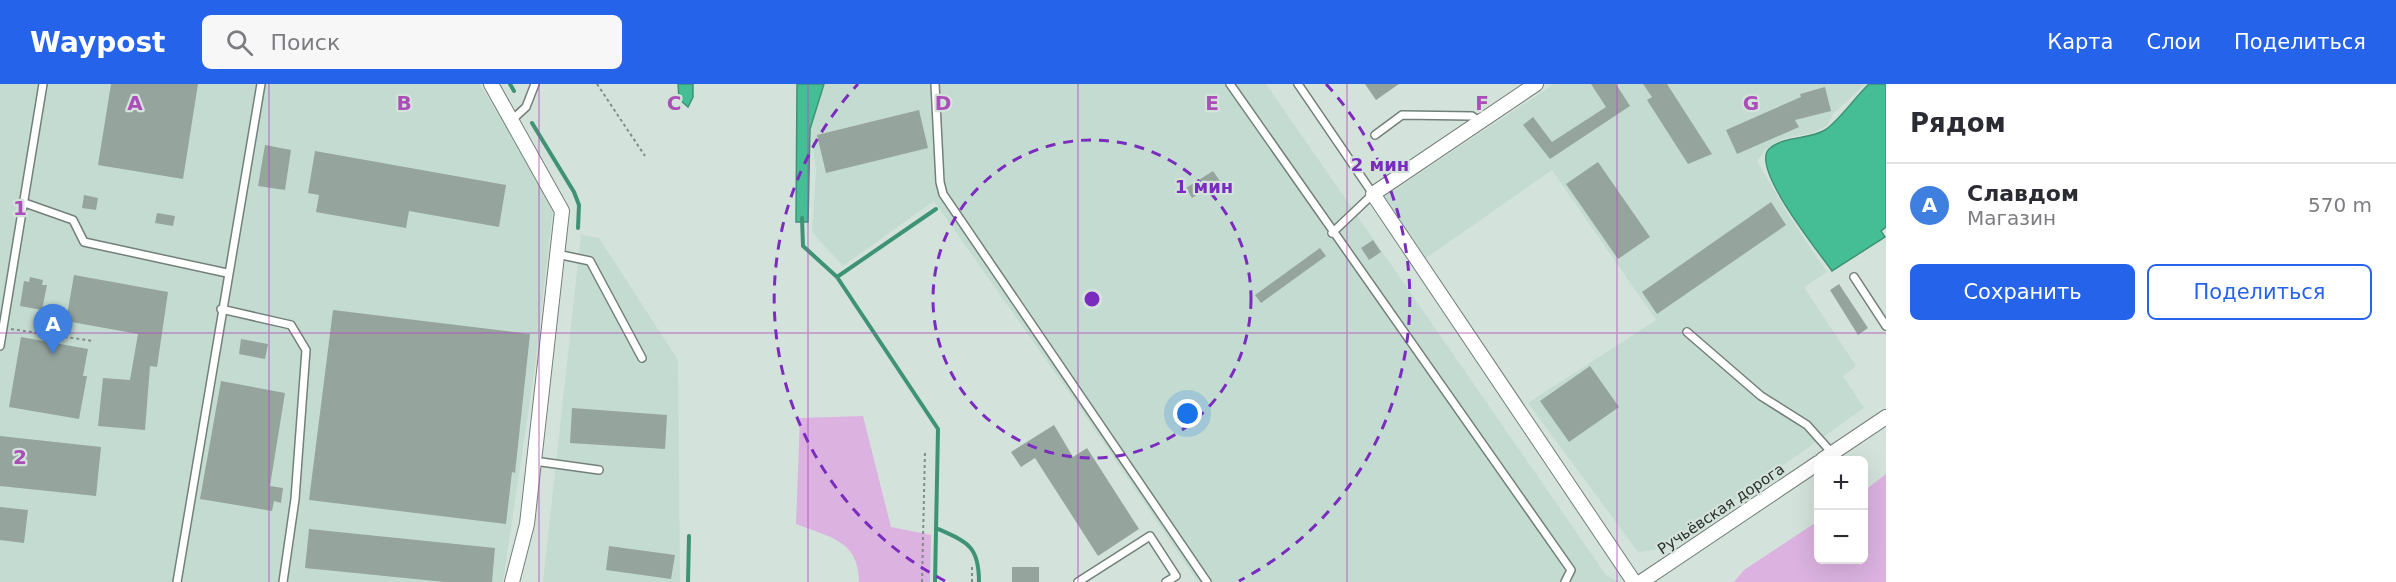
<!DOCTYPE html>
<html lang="ru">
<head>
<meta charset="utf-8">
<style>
	:root { --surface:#fff; --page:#f7f7f7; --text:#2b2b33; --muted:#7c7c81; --line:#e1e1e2; --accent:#2563eb }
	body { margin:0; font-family:"DejaVu Sans",sans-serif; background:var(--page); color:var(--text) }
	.controls { position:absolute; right:18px; bottom:18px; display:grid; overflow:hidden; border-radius:9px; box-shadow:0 6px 24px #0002 }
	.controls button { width:54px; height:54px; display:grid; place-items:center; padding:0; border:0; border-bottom:2px solid var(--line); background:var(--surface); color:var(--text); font:30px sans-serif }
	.you { position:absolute; left:1188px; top:330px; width:21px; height:21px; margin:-15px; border:4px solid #fff; border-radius:50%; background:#1a73e8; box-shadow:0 0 0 9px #1a73e833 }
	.badge { display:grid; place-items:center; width:39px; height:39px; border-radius:50%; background:var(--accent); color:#fff; font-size:20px; font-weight:700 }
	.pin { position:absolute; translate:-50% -50px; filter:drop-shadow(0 2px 3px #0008) }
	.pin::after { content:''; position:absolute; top:32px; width:21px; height:18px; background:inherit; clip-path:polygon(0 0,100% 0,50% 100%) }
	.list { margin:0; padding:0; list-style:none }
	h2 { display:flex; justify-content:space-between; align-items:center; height:78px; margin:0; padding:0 24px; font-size:26px }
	h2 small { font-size:20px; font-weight:400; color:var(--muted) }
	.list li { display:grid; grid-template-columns:39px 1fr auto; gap:18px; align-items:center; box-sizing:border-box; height:84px; padding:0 24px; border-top:2px solid var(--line) }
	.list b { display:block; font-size:22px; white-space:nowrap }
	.list p { margin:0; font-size:20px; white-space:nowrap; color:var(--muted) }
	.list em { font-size:20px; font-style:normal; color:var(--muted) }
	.actions { display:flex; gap:12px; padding:18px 24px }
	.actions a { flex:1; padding:14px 0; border:2px solid var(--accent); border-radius:9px; text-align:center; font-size:21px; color:var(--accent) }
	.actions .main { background:var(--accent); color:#fff }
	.icon { flex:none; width:33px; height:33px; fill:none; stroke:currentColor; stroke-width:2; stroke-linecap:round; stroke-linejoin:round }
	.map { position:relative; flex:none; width:1886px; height:498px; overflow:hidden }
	header { display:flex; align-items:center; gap:36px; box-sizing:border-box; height:84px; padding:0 30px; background:var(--accent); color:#fff }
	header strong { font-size:28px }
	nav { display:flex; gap:33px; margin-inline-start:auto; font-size:21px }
	.search { width:420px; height:54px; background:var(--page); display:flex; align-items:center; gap:15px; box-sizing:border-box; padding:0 21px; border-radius:9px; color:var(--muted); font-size:22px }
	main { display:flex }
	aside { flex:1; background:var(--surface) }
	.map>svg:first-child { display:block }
	.built { fill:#c4dbd1 }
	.green { fill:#dbb2e0 }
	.water { fill:#46be95; stroke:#3e9376; stroke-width:1.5 }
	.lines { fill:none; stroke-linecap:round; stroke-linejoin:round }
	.stream { stroke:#3e9376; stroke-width:4 }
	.building { fill:#96a49e }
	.lane-casing { stroke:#73807a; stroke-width:10 }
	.street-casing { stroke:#73807a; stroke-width:16 }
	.path { stroke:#828c88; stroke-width:2; stroke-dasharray:3 3; stroke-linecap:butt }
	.lane { stroke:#fff; stroke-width:7 }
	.street { stroke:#fff; stroke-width:14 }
	.grid { fill:none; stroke:#ac4eb7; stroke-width:1.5; stroke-opacity:0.55 }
	.ring { fill:none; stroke:#7b2cbf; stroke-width:3; stroke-dasharray:10 8 }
	.labels { text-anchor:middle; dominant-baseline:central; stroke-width:4.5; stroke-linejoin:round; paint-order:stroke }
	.street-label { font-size:15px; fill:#2b302e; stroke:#d4e2dc }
	.grid-label { font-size:20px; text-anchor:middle; font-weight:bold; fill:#ac4eb7; stroke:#d4e2dc; stroke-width:4.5; stroke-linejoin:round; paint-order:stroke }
	.centre { fill:#7b2cbf; stroke:#d4e2dc; stroke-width:3 }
	.ring-label { font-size:18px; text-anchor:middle; font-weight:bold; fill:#7b2cbf; stroke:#d4e2dc; stroke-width:4.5; stroke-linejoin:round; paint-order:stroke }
</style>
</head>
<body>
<header>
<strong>Waypost</strong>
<div class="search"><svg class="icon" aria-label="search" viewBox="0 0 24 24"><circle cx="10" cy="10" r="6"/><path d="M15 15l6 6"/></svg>Поиск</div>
<nav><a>Карта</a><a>Слои</a><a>Поделиться</a></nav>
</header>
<main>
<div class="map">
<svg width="1886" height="498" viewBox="0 0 1886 498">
	<rect width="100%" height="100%" fill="#d4e2dc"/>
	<path class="built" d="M 0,0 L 480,0 L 553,123 L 535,282 L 503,498 L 0,498 Z
		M 824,0 L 1266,0 L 1606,491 L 1620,498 L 1198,498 L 1078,321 L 934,117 L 843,182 L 812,148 L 816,87 L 810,45 Z
		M 1554,0 L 1865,0 L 1833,30 L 1828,41 L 1815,48 L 1782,55 L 1766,65 L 1757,77 L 1789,132 L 1827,188 L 1804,203 L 1856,282 L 1843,292 L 1864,324 L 1667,464 L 1638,468 L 1528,319 L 1656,236 L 1552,86 L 1426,174 L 1384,113 Z
		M 581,151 L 599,154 L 678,276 L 680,498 L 543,498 Z"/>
	<path class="green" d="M 863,332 L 891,443 L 931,451 L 930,498 L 859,498 C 859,456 829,453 796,440 L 800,334 Z
		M 1886,390 L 1886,498 L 1734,498 L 1744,486 L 1818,437 L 1818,476 L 1864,476 L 1864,407 Z"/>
	<path class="water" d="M 678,0 L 693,0 L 693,13 L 688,23 L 679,15 Z
		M 797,0 L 824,0 L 810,45 L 808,138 L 796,138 Z
		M 1869,0 L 1886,0 L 1886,143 L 1881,147 L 1885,153 L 1832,187 C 1819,168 1750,84 1769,65 C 1785,51 1809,56 1825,46 C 1837,39 1857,11 1869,0 Z"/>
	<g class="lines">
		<path class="stream" d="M 510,0 L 514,7
			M 532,39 L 574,108 L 579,121 L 578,144
			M 802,134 L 803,162 L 837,193
			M 936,444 C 967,458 979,461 979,498
			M 688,498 L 689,452
			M 935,498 L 938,345 L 837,193 L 936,125"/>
	</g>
	<path class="building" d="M 111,0 L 198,0 L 183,95 L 98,81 Z
		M 1365,0 L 1399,0 L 1376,16 Z
		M 1591,0 L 1616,0 L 1630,22 L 1550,75 L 1523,41 L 1533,33 L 1552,58 L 1606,23 Z
		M 1643,0 L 1667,0 L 1712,70 L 1688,80 L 1647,16 L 1652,13 Z
		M 1825,3 L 1831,27 L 1795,36 L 1799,43 L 1737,70 L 1726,46 L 1801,13 L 1800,10 Z
		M 919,26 L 928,64 L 826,89 L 817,51 Z
		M 265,61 L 291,66 L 285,106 L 258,102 Z
		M 315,67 L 506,101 L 499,143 L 409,127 L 406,144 L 316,128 L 319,111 L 308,109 Z
		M 1598,78 L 1650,153 L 1618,175 L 1566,100 Z
		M 1213,87 L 1220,97 L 1192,114 L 1186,104 Z
		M 84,111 L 98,114 L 96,126 L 82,124 Z
		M 1771,118 L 1786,141 L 1657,230 L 1642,208 Z
		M 157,129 L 175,132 L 173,142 L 155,139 Z
		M 1373,156 L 1381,168 L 1369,176 L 1361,164 Z
		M 1320,164 L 1326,172 L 1261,219 L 1255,211 Z
		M 74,191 L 168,208 L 157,283 L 150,282 L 145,346 L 98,342 L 103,294 L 130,296 L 138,250 L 66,237 Z
		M 30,193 L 43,196 L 42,201 L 47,201 L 42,226 L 20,222 L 24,197 L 29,198 Z
		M 1839,200 L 1868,244 L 1858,251 L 1830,206 Z
		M 333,226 L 530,250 L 515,389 L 512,388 L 506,440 L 309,416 Z
		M 21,253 L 88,265 L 83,292 L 87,292 L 79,335 L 9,323 Z
		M 241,255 L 268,260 L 265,275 L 239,270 Z
		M 1590,282 L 1619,323 L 1569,358 L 1540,317 Z
		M 221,297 L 285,309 L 270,402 L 283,404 L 281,419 L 274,417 L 272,427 L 200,415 Z
		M 572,324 L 667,331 L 665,365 L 570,359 Z
		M 1054,341 L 1073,373 L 1087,364 L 1139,445 L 1098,472 L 1035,374 L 1021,383 L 1011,368 Z
		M 0,352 L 101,363 L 96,412 L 0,402 Z
		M 0,423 L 28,426 L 24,459 L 0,456 Z
		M 309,445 L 495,464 L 492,498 L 445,498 L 305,484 Z
		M 609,462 L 675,471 L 671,495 L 606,486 Z
		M 1012,483 L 1039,483 L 1039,498 L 1012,498 Z"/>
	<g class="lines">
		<g class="lane-casing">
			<path id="lane" d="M 935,0 L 940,98 L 943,110 L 1207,498
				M 1230,0 L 1571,486 L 1565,498
				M 1298,0 L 1373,110 L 1332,149
				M 512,36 L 526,23 L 535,0
				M 1375,51 L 1402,31 L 1472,32 L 1480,38
				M 22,118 L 73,136 L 84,158 L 227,189
				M 557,170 L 590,177 L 642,274
				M 1854,193 L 1886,242
				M 221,225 L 291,241 L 306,266 L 295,415 L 283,498
				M 1687,248 L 1761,312 L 1807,341 L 1832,369
				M 0,262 L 43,0
				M 534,377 L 599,386
				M 177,498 L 261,0
				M 1078,498 L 1150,452 L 1176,492 L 1166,498"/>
		</g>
		<g class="street-casing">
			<path id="street" d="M 491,0 L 562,127 L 527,440 L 512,498
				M 1536,0 L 1373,110 L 1634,498
				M 1822,376 L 1886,333
				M 1641,498 L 1818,379"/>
		</g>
		<path class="path" d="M 597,0 L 645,72
			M 11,245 L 93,257
			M 922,498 L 925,367
			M 972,498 L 972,482"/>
		<use href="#lane" class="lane"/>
		<use href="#street" class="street"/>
	</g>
	<path class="grid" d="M 269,0 L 269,498M 539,0 L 539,498M 808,0 L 808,498M 1078,0 L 1078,498M 1347,0 L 1347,498M 1617,0 L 1617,498M 0,249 L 1886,249"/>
	<g class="ring">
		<circle cx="1092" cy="215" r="159"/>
		<path d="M945 497A318 318 0 0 1 858 0M1326 0A318 318 0 0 1 1239 497"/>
	</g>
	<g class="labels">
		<g class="street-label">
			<text transform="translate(1721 425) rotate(-34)">Ручьёвская дорога</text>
		</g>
	</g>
	<g class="grid-label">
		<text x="135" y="26">A</text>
		<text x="404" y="26">B</text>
		<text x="674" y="26">C</text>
		<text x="943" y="26">D</text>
		<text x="1212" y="26">E</text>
		<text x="1482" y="26">F</text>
		<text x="1751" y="26">G</text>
		<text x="20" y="131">1</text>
		<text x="20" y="380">2</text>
	</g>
	<circle cx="1092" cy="215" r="9" class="centre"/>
	<g class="ring-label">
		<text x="1380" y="87">2 мин</text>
		<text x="1204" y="109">1 мин</text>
	</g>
</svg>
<div class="controls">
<button>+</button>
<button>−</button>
</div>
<div class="you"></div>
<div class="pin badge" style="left:53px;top:270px;background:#3f7fe0">A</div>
</div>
<aside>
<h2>Рядом<small></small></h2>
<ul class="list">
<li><span class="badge" style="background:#3f7fe0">A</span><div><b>Славдом</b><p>Магазин</p></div><em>570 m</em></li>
</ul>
<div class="actions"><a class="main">Сохранить</a><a>Поделиться</a></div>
</aside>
</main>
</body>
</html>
